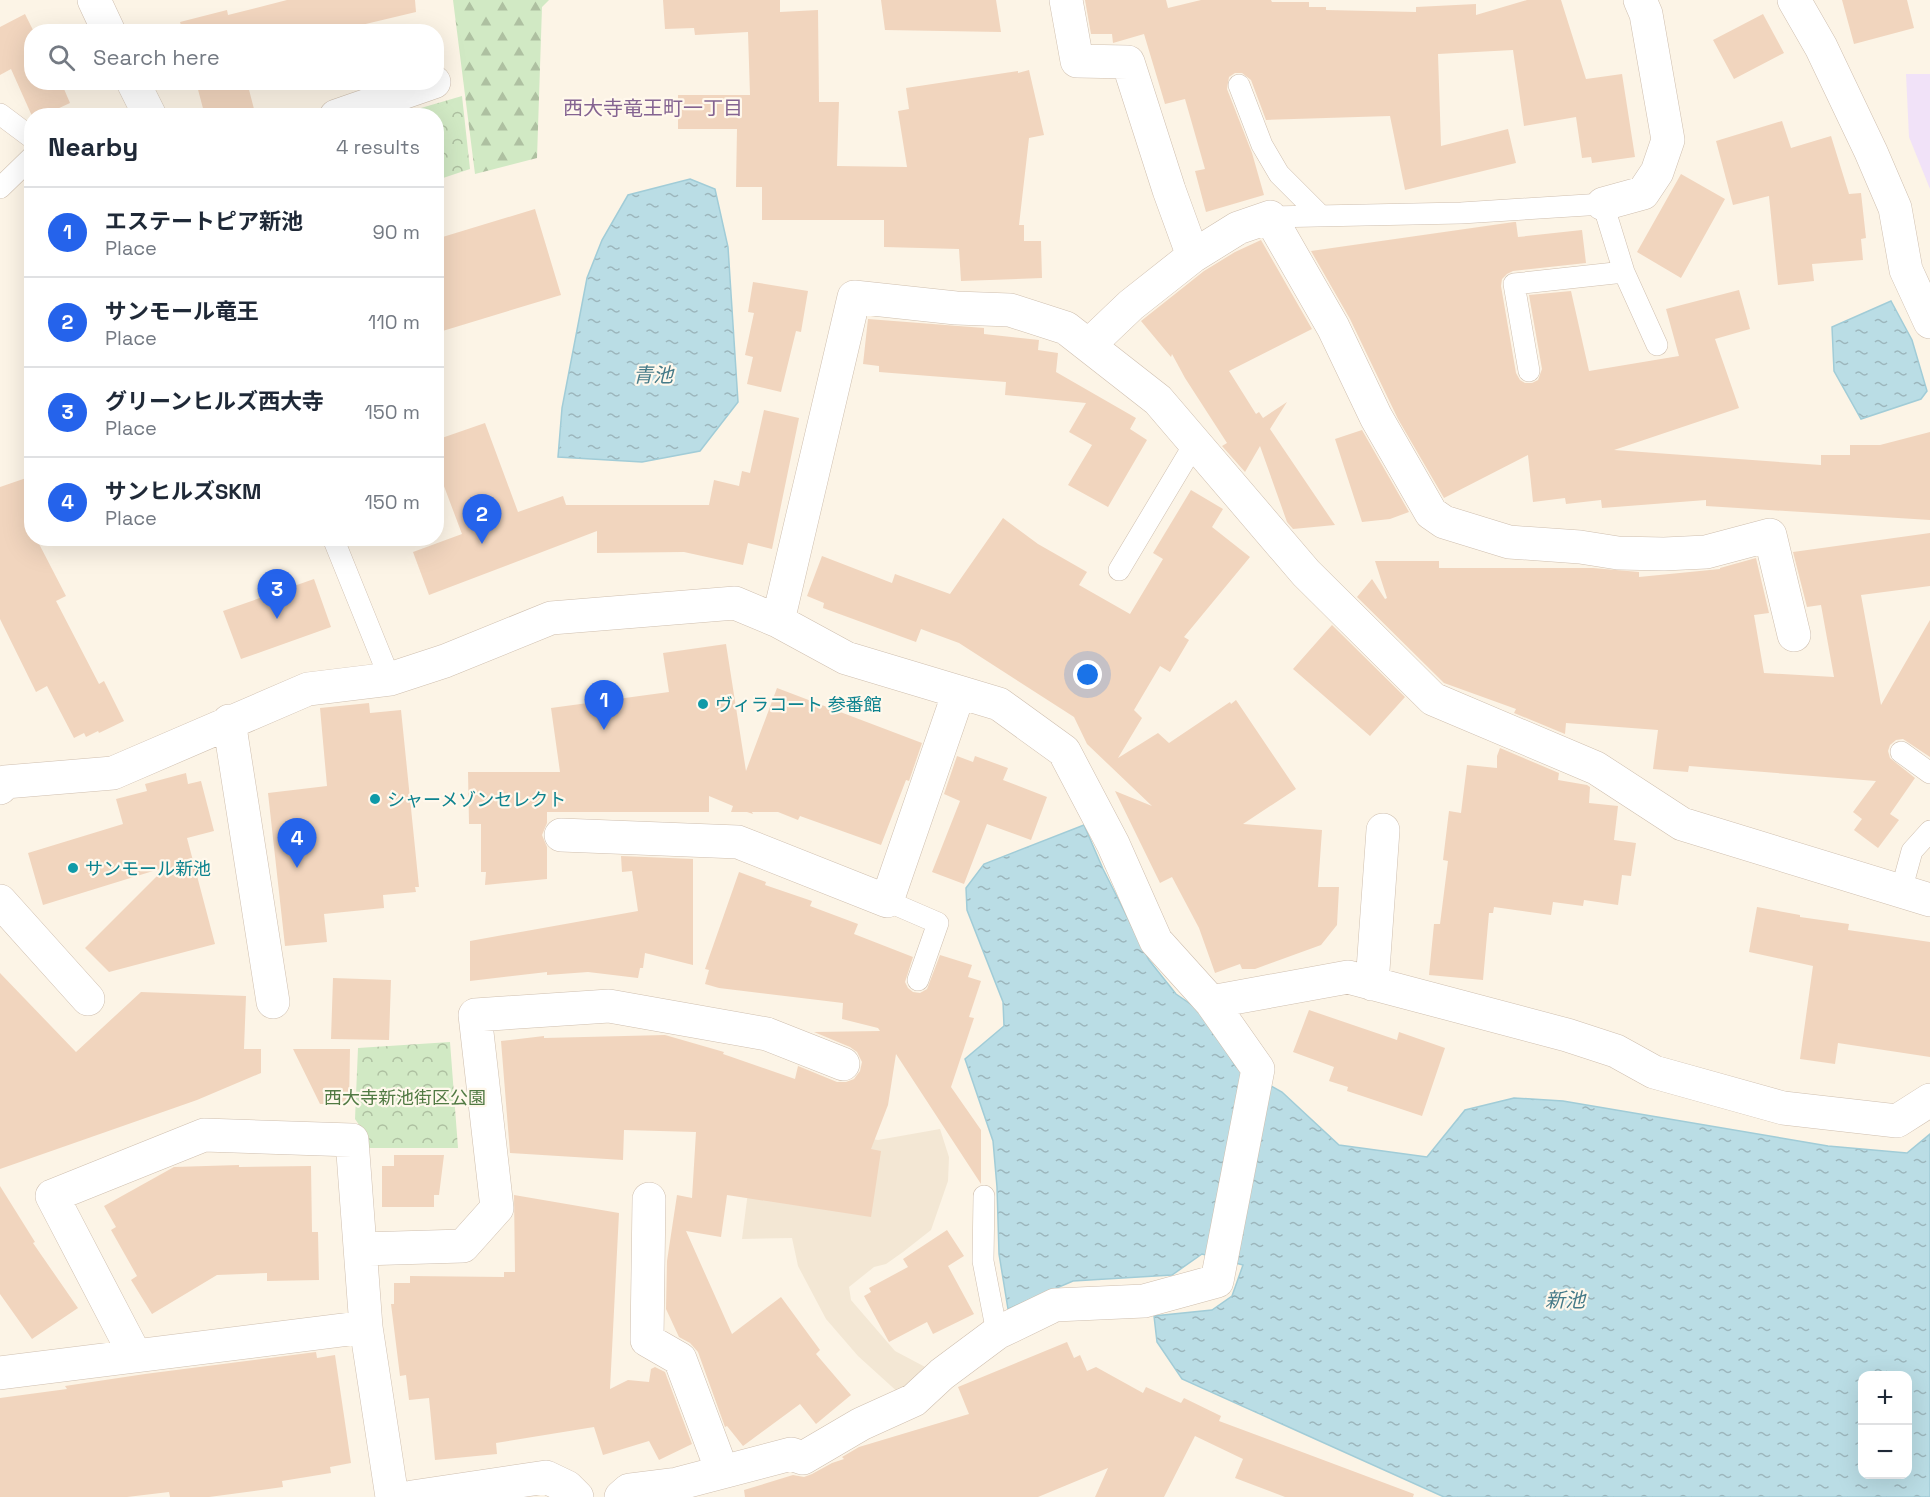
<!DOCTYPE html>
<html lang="en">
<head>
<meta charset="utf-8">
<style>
	:root { --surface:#fff; --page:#f2f2f3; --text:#1f2937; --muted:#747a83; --line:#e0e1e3; --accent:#2563eb }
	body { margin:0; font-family:"Space Grotesk","Noto Sans JP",sans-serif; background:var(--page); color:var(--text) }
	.controls { position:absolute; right:18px; bottom:18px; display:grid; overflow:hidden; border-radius:12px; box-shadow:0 6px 24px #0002 }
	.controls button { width:54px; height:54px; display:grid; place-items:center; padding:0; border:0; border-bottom:2px solid var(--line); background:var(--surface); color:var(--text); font:30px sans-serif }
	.you { position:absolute; left:1088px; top:675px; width:21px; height:21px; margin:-15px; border:4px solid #fff; border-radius:50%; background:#1a73e8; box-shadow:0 0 0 9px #1a73e833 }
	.badge { display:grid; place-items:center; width:39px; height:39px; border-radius:50%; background:var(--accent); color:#fff; font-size:20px; font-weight:700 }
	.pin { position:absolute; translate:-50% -50px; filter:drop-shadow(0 2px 3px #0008) }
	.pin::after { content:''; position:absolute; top:32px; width:21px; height:18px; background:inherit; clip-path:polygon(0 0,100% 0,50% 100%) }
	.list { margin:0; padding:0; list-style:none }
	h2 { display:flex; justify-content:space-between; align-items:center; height:78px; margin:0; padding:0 24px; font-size:26px }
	h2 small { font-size:20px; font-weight:400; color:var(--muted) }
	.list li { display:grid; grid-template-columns:39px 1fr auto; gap:18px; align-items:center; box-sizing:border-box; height:90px; padding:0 24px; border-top:2px solid var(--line) }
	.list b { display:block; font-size:22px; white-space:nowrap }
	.list p { margin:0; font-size:20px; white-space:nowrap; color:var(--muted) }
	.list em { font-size:20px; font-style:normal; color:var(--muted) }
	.icon { flex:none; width:33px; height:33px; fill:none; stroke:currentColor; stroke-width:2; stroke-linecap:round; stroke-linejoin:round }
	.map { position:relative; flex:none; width:1930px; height:1497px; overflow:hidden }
	.search { position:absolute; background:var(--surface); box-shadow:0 6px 24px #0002; left:24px; top:24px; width:420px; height:66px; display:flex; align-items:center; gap:15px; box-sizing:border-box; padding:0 21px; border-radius:24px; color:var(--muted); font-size:22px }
	.panel { position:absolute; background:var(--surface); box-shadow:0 6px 24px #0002; left:24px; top:108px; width:420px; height:438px; border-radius:24px }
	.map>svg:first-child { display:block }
	.residential { fill:#f3e7d4 }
	.education { fill:#f1e2f8 }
	.forest { fill:url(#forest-firs) }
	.park { fill:url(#park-crowns) }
	.water { fill:url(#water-ripples); stroke:#a1ccd7; stroke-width:1.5; fill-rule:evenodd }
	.building { fill:#f1d5be }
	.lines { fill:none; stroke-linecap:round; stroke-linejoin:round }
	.lane-casing { stroke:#cfbfaf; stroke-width:22 }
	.street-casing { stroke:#cfbfaf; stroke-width:34 }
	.lane { stroke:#fff; stroke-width:21 }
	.street { stroke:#fff; stroke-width:33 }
	.culture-dot { fill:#0f9aa8; stroke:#fff8ec; stroke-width:2 }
	.labels { text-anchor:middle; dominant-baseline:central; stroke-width:4.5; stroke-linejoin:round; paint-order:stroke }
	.culture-label { font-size:18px; fill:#0d838f; stroke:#fff8ec; text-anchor:start }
	.park-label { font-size:18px; fill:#517a43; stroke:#fff8ec }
	.neighbourhood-label { font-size:20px; fill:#846391; stroke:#fff8ec }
	.water-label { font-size:20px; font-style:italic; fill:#457a88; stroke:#fff8ec }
</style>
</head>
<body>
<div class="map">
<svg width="1930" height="1497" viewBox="0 0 1930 1497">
	<defs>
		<pattern id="forest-firs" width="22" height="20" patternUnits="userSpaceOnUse" patternTransform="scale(1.5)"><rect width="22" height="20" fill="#d1e9c4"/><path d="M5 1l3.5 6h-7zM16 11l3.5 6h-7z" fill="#aec0a1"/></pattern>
		<pattern id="park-crowns" width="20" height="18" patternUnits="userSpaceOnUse" patternTransform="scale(1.5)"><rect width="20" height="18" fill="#d1e9c4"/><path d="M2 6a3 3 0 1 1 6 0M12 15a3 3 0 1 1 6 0" fill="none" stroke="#aec0a1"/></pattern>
		<pattern id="water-ripples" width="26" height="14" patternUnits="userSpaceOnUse" patternTransform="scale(1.5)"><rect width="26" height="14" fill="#badde5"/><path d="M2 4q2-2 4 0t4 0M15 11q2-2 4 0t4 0" fill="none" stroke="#9cb6bc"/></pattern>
	</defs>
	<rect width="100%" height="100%" fill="#fcf4e6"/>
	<path class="residential" d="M 757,1121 L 878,1140 L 940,1129 L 949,1157 L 948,1181 L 931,1230 L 903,1252 L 886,1264 L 874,1267 L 849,1287 L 851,1300 L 895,1351 L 929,1369 L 901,1395 L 858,1356 L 826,1319 L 798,1266 L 792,1238 L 742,1239 Z"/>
	<path class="education" d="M 1906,74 L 1930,74 L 1930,189 L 1909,137 Z"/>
	<path class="forest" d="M 453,0 L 549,0 L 542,7 L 537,158 L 475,174 Z"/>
	<path class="park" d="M 462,96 L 470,169 L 437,180 L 436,116 L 397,115 Z
		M 450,1042 L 458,1148 L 368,1148 L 364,1132 L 355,1119 L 358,1048 Z"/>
	<path class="water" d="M 690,179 L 715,189 L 728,247 L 738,402 L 700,451 L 642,462 L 558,457 L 562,408 L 587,278 L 602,240 L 628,195 Z
		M 1891,301 L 1912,340 L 1927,391 L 1921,399 L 1861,419 L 1834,371 L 1832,327 Z
		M 1084,825 L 1103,869 L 1149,960 L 1176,994 L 1202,1012 L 1236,1067 L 1282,1092 L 1339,1145 L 1427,1157 L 1465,1110 L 1514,1098 L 1563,1101 L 1828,1146 L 1907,1153 L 1930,1134 L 1930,1497 L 1444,1497 L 1182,1379 L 1157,1342 L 1154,1316 L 1212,1310 L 1232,1296 L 1243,1265 L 1202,1254 L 1172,1275 L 1073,1281 L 1008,1309 L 999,1254 L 997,1187 L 993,1141 L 965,1059 L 1004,1026 L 1003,1002 L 967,910 L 966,888 L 984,864 ZM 1862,1376 L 1908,1376 L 1908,1474 L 1862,1474 Z"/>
	<path class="building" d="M 287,0 L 415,0 L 416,12 L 332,32 L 183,32 L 180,22 L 227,10 L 228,15 Z
		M 663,0 L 780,0 L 780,12 L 818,10 L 819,102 L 839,102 L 837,166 L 907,167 L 898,111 L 909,109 L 906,88 L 1018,71 L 1018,73 L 1029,70 L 1044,135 L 1029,138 L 1019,225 L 1024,225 L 1024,241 L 1041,241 L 1042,278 L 961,281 L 959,249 L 884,247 L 884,220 L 762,220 L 762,187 L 736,187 L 737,129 L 678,129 L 678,95 L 750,95 L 748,32 L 695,35 L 694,28 L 665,29 Z
		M 881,0 L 996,0 L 1001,32 L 885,30 Z
		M 1085,0 L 1166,0 L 1168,8 L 1201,0 L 1271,0 L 1272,2 L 1309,2 L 1309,7 L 1326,7 L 1326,10 L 1416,12 L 1416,7 L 1476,4 L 1476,15 L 1527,0 L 1561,0 L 1586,79 L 1622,74 L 1635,157 L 1592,163 L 1591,157 L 1582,158 L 1576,117 L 1524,126 L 1513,50 L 1438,54 L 1441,146 L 1508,129 L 1516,163 L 1405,190 L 1390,116 L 1266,120 L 1251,80 L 1242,73 L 1235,73 L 1229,77 L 1227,89 L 1252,153 L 1264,195 L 1206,212 L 1195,171 L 1205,169 L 1185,99 L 1165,104 L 1144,34 L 1113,43 L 1112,34 L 1091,34 Z
		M 1842,0 L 1907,0 L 1914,28 L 1854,44 Z
		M 25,14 L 34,32 L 32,32 L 32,82 L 61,82 L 70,103 L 42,116 L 32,116 L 11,69 L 0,75 L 0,27 Z
		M 1763,14 L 1784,53 L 1734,79 L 1713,40 Z
		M 196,82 L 247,82 L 254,109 L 229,116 L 205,116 Z
		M 1782,121 L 1791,148 L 1831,136 L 1849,194 L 1861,193 L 1866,238 L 1861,239 L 1863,260 L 1812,264 L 1814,281 L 1778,285 L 1769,196 L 1733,205 L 1716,141 Z
		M 1681,174 L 1725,199 L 1681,278 L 1637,252 Z
		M 535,209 L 561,295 L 436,333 L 436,239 Z
		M 1514,222 L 1516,222 L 1518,237 L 1582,230 L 1586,263 L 1513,271 L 1507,274 L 1502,279 L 1501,286 L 1516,373 L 1520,380 L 1525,383 L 1532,383 L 1538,380 L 1542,369 L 1529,295 L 1571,291 L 1589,371 L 1679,356 L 1666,309 L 1739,290 L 1750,329 L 1715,339 L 1739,408 L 1614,450 L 1821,465 L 1821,455 L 1850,455 L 1850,445 L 1880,445 L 1930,432 L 1930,520 L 1706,506 L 1706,500 L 1602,508 L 1601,500 L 1566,504 L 1565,498 L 1533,502 L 1528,455 L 1444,498 L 1398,419 L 1350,319 L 1311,251 Z
		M 1261,240 L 1312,329 L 1229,371 L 1256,414 L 1259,412 L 1263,418 L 1287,402 L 1270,429 L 1335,525 L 1293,529 L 1287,522 L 1260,446 L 1245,472 L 1222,446 L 1227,443 L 1185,378 L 1172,354 L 1171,357 L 1141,321 L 1204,271 L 1235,252 Z
		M 753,282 L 808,291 L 801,332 L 796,331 L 781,392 L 747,384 L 753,357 L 745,355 L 754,313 L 748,312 Z
		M 868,319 L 984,328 L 984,334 L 1039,340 L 1038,350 L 1058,353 L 1056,372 L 1136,418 L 1130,429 L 1147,440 L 1108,507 L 1068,485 L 1092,445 L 1069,432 L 1086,403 L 1005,395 L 1006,382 L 879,372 L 879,366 L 863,364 Z
		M 764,410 L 799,418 L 772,549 L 748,543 L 743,565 L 684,552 L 597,553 L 597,531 L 429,595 L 413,552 L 462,534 L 436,465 L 436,440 L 485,423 L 518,512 L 563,496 L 566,505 L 709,505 L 714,480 L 739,486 L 742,471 L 750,473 Z
		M 1362,430 L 1409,512 L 1390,519 L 1362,522 L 1335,439 Z
		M 32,476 L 32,538 L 36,538 L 66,596 L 56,601 L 99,684 L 104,681 L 124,721 L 99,733 L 98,731 L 86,737 L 84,733 L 74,738 L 47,686 L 36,692 L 0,619 L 0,487 Z
		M 1191,490 L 1223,509 L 1212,527 L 1250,557 L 1184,637 L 1189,640 L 1170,672 L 1160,666 L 1134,710 L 1142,718 L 1118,758 L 1158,733 L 1169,743 L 1230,702 L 1231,704 L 1236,700 L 1296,789 L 1243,824 L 1322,830 L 1318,887 L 1339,887 L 1337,925 L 1321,945 L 1255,969 L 1242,969 L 1240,964 L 1215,973 L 1199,928 L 1172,877 L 1160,883 L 1115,791 L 1152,806 L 1087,744 L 1074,717 L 959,643 L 921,629 L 916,642 L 823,608 L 824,603 L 807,596 L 822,556 L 892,583 L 895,574 L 950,594 L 1003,518 L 1038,544 L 1087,572 L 1079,585 L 1130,614 L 1163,559 L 1153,553 Z
		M 1930,533 L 1930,586 L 1861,595 L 1881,705 L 1930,620 L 1930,757 L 1903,739 L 1896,740 L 1890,745 L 1888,751 L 1890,758 L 1915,778 L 1890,814 L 1899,820 L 1878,848 L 1854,830 L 1862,819 L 1853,812 L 1876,781 L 1689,766 L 1688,772 L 1653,769 L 1658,730 L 1566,723 L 1565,734 L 1514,713 L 1516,709 L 1444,683 L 1357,597 L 1372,579 L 1385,599 L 1387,598 L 1375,561 L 1439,561 L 1439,568 L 1593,568 L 1639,572 L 1639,577 L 1720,569 L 1720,568 L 1756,558 L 1769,613 L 1754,615 L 1764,673 L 1834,677 L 1821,605 L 1807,607 L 1793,552 Z
		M 314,579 L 331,627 L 241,659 L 223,611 Z
		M 1332,625 L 1405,697 L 1370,736 L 1293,669 Z
		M 726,644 L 746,771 L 777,688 L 922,743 L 909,781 L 906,780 L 881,845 L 800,816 L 798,820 L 778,812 L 752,812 L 753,814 L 747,812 L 731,812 L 733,806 L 709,796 L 709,812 L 547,812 L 547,823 L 542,835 L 547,847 L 547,879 L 485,885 L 486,872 L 481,872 L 481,824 L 469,824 L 468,772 L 560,772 L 551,708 L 669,692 L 663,653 Z
		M 369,703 L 370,713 L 401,710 L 419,887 L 415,887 L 416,892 L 383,895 L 384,908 L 324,914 L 327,942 L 285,946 L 268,793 L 327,786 L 320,708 Z
		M 1500,748 L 1559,773 L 1558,780 L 1587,785 L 1590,787 L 1589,803 L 1618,806 L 1614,840 L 1636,843 L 1631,876 L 1622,875 L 1618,905 L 1584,900 L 1583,906 L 1553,902 L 1551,915 L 1494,907 L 1493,913 L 1489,913 L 1483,980 L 1429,975 L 1434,924 L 1440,924 L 1448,861 L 1443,860 L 1449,811 L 1461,813 L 1467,765 L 1497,768 L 1497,756 Z
		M 957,756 L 973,762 L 975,756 L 1008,768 L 1003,780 L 1047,797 L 1031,840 L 987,824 L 964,884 L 932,872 L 960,801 L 944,794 Z
		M 186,773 L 188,784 L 201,781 L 214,831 L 187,838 L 215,944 L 109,972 L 85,948 L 166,867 L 43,905 L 28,853 L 123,824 L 116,799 L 147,791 L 145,784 Z
		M 621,856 L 693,859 L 693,965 L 645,953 L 643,968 L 640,968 L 638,978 L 588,972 L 547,975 L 547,972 L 470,981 L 470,941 L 638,911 L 632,871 L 622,872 Z
		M 739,872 L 766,882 L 765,885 L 812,901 L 810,906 L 858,924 L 854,934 L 913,957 L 905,982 L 908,988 L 913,992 L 920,993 L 927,989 L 940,955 L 972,965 L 968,977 L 981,981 L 969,1017 L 974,1018 L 951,1087 L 981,1130 L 981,1184 L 896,1054 L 888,1105 L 871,1149 L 881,1151 L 871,1217 L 727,1195 L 721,1237 L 686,1231 L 732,1334 L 781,1297 L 820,1350 L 816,1354 L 851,1395 L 816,1424 L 800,1404 L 743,1446 L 727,1426 L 725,1427 L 698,1352 L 690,1343 L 679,1337 L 666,1309 L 667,1261 L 677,1195 L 692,1198 L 696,1132 L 624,1130 L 623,1160 L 510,1153 L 501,1041 L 544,1036 L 544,1038 L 665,1035 L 724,1052 L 723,1054 L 795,1079 L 798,1066 L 837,1082 L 846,1082 L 854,1079 L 860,1071 L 862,1062 L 857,1052 L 850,1047 L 814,1032 L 880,1031 L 878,1028 L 842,1019 L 843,1003 L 719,988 L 705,984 L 709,970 L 705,969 Z
		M 1757,907 L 1800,915 L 1800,917 L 1849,924 L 1848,930 L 1930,942 L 1930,1057 L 1838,1043 L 1835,1064 L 1800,1059 L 1813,966 L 1749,952 Z
		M 0,973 L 76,1052 L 141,992 L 246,996 L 244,1049 L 261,1049 L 261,1073 L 197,1100 L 0,1169 Z
		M 333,978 L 391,980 L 389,1040 L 331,1039 Z
		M 1309,1010 L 1397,1040 L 1399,1032 L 1445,1048 L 1422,1116 L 1347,1091 L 1348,1087 L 1329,1081 L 1334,1067 L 1293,1052 Z
		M 293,1049 L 350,1049 L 349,1104 L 320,1104 Z
		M 394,1155 L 444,1155 L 439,1195 L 434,1195 L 434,1207 L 382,1207 L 382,1166 L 394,1166 Z
		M 239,1165 L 239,1167 L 311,1166 L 312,1232 L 318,1232 L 319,1280 L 267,1281 L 267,1273 L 217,1275 L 152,1314 L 131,1280 L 137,1276 L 111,1230 L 116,1227 L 104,1206 L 174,1167 Z
		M 0,1186 L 35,1242 L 33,1243 L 78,1308 L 32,1339 L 0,1294 Z
		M 514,1195 L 619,1213 L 610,1389 L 628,1380 L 649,1382 L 651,1369 L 655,1367 L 665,1372 L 692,1444 L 659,1460 L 649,1441 L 603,1455 L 594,1427 L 496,1443 L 497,1454 L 435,1460 L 429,1398 L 409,1400 L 406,1375 L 400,1376 L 391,1304 L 394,1304 L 394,1283 L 410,1283 L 410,1276 L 504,1277 L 504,1272 L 515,1272 Z
		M 947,1230 L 964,1256 L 948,1266 L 974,1314 L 933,1334 L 927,1322 L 889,1342 L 864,1296 L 871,1292 L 869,1288 L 908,1267 L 903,1259 Z
		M 1067,1342 L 1074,1358 L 1080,1355 L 1087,1371 L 1096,1367 L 1143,1393 L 1146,1387 L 1181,1403 L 1184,1398 L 1221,1416 L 1219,1421 L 1414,1494 L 1413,1497 L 1285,1497 L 1235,1478 L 1243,1459 L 1195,1436 L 1164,1497 L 1095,1497 L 1108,1468 L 1038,1497 L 745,1497 L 744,1490 L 793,1475 L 804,1477 L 812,1474 L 832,1463 L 844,1459 L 842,1457 L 859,1447 L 969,1414 L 958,1387 Z
		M 316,1352 L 317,1358 L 335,1355 L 351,1463 L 330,1467 L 331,1473 L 282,1481 L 283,1487 L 209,1497 L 170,1497 L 169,1492 L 127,1497 L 0,1497 L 0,1398 L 67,1389 L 65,1386 L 145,1374 Z"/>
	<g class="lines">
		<g class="lane-casing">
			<path id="lane" d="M 1239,85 L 1262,145 L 1279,174 L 1320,215
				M 0,114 L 32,138
				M 0,188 L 32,157
				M 1270,217 L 1461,213 L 1603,204 L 1624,272 L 1514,284 L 1529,371
				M 1624,272 L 1657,345
				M 333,538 L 390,679
				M 1119,570 L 1195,443
				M 1901,752 L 1930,773
				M 1901,891 L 1912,851 L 1930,831
				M 887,901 L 938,923 L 918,980
				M 984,1196 L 983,1261 L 997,1333"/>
		</g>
		<g class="street-casing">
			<path id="street" d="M 94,0 L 109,32
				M 1066,0 L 1077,61 L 1128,62 L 1169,190 L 1193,256
				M 1794,0 L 1821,47 L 1871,152 L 1895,208 L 1906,270 L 1930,322
				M 133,82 L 150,116
				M 336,116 L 434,82
				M 1603,204 L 1643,193 L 1657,172 L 1668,140 L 1646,14 L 1640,0
				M 1089,345 L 1131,305 L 1193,256 L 1238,228 L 1270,217 L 1333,327 L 1376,417 L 1431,513 L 1444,522 L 1509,542 L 1580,547 L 1618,553 L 1664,554 L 1706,552 L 1770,535 L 1794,635
				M 778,621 L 854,297 L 956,308 L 1010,310 L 1066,328 L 1158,400 L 1306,573 L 1433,699 L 1596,768 L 1682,824 L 1930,900
				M 229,721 L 273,1002
				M 0,788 L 5,782 L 113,773 L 308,689 L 390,679 L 445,661 L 551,618 L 735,603 L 778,621 L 846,658 L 999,704 L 1064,751 L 1113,844 L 1156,941 L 1211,1002 L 1258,1069 L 1217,1281 L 1144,1301 L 1055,1305 L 997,1333 L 942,1374 L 914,1400 L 861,1424 L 803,1458 L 791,1454 L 677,1484 L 629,1490 L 621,1497
				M 561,835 L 738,842 L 887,901 L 959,692
				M 0,901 L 88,999
				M 1372,984 L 1383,830
				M 1211,1002 L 1348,977 L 1567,1035 L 1616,1051 L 1654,1072 L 1783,1108 L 1897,1121 L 1930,1100
				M 649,1199 L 647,1340 L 680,1359 L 722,1471
				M 361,1249 L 463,1246 L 497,1208 L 475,1015 L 609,1006 L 767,1034 L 843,1064
				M 135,1355 L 52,1196 L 204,1135 L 352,1140 L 366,1327 L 392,1497
				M 0,1373 L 366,1327
				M 412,1497 L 546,1477 L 567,1487 L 577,1497"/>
		</g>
		<use href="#lane" class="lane"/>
		<use href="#street" class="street"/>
	</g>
	<g class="culture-dot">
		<circle cx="703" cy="704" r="6"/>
		<circle cx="375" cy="799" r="6"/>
		<circle cx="73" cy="868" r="6"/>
	</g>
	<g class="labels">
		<g class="culture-label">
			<text x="715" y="704">ヴィラコート 参番館</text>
			<text x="387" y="799">シャーメゾンセレクト</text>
			<text x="85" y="868">サンモール新池</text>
		</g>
		<g class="park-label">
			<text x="405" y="1097">西大寺新池街区公園</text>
		</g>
		<g class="neighbourhood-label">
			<text x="653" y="108">西大寺竜王町一丁目</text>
		</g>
		<g class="water-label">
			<text x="653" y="375">青池</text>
			<text x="1565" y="1300">新池</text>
		</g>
	</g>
</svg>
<div class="controls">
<button>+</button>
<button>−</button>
</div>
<div class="you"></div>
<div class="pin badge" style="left:604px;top:730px">1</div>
<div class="pin badge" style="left:482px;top:544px">2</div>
<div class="pin badge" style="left:277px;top:619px">3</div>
<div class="pin badge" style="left:297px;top:868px">4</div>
<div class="search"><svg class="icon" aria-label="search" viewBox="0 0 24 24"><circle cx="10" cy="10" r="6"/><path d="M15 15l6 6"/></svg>Search here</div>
<section class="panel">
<h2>Nearby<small>4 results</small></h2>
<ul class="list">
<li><span class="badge">1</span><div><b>エステートピア新池</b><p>Place</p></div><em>90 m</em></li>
<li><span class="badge">2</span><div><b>サンモール竜王</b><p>Place</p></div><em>110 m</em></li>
<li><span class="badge">3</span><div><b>グリーンヒルズ西大寺</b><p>Place</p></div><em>150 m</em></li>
<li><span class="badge">4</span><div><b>サンヒルズSKM</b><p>Place</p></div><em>150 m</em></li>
</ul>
</section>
</div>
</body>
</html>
